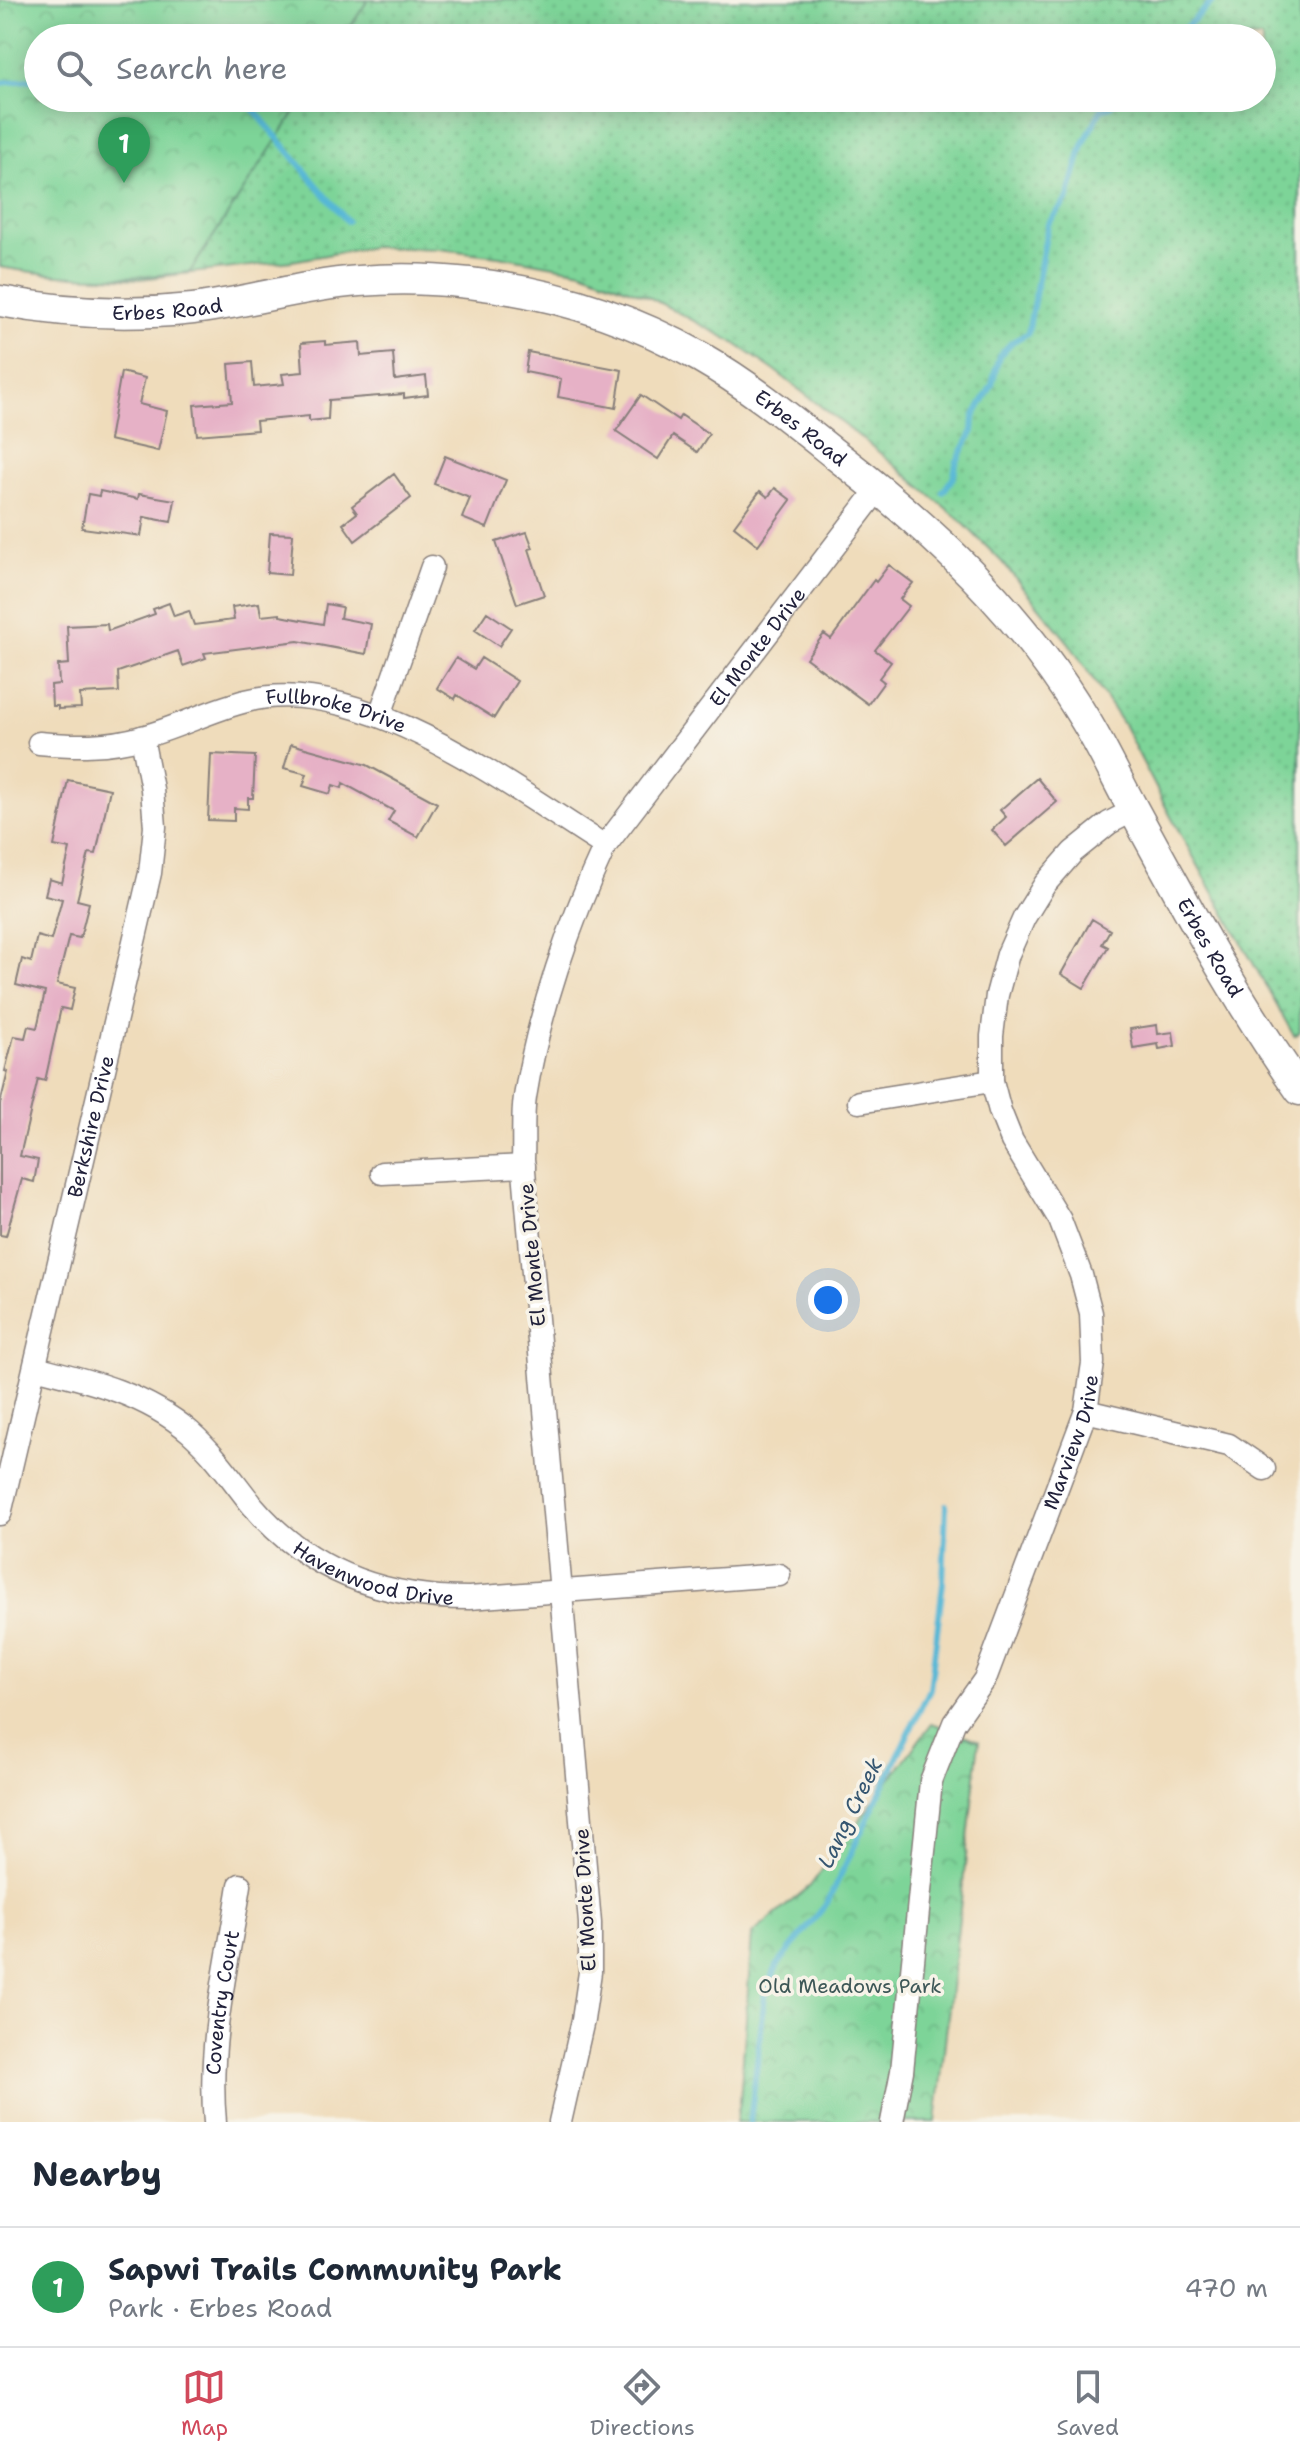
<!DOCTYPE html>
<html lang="en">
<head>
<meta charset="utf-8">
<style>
	:root { --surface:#fff; --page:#f2f2f3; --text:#1f2937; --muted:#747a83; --line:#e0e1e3; --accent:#d1495b }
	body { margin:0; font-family:"Shantell Sans",sans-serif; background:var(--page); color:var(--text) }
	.you { position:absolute; left:828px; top:1300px; width:28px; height:28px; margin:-20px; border:6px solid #fff; border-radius:50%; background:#1a73e8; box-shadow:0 0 0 12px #1a73e833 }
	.badge { display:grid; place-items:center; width:52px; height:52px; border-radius:50%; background:var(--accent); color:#fff; font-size:26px; font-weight:700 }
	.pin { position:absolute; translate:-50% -66px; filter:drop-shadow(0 2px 4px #0008) }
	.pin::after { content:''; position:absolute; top:42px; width:28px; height:24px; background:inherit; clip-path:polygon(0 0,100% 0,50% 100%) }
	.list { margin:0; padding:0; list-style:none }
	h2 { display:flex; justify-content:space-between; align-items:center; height:104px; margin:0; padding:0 32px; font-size:34px }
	h2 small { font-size:26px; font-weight:400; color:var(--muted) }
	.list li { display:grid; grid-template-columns:52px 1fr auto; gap:24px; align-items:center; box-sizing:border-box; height:120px; padding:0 32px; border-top:2px solid var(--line) }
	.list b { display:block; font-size:30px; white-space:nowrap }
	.list p { margin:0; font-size:26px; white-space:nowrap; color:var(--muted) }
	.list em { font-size:26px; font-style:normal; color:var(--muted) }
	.icon { flex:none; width:44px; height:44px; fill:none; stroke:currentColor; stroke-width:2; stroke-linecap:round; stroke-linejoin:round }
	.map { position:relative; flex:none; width:1300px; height:2122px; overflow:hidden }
	.search { position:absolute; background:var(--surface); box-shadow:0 4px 20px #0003; left:24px; right:24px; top:24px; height:88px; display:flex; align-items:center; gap:20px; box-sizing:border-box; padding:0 28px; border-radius:44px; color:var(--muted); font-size:30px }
	.sheet { height:224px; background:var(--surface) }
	nav { display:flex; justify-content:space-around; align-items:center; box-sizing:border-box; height:112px; border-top:2px solid var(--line); background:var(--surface); font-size:22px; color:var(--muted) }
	nav a { display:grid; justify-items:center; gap:4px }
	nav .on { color:var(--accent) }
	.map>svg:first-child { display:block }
	.grass { fill:url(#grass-dots); stroke:#507b6a; stroke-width:2; fill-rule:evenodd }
	.park { fill:url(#park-crowns); stroke:#507b6a; stroke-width:2 }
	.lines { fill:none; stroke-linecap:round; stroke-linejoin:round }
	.stream { stroke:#57b7d5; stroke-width:6 }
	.building { fill:#e6b1c6 }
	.street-casing { stroke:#887f7b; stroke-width:25 }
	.secondary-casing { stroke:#887f7b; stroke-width:33 }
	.street { stroke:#fff; stroke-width:22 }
	.secondary { stroke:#fff; stroke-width:30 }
	.labels { text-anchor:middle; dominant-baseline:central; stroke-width:7; stroke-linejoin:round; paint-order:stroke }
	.street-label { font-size:20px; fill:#22223b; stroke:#f7f3e8 }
	.park-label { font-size:20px; fill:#3d5757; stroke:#f7f3e8 }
	.water-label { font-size:22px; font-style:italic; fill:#355671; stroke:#f7f3e8 }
</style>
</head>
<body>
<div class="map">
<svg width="1300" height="2122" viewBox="0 0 1300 2122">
	<defs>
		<pattern id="grass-dots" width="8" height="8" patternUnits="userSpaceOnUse" patternTransform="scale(2)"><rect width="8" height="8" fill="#7dd498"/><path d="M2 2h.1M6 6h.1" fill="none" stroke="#6cb684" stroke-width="1.8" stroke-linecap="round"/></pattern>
		<pattern id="park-crowns" width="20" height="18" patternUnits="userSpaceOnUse" patternTransform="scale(2)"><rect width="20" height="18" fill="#7dd498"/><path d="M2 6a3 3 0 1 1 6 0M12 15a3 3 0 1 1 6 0" fill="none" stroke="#6cb684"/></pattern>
	</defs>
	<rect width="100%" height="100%" fill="#f7f3e8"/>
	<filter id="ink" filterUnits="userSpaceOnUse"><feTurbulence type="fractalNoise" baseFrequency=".0125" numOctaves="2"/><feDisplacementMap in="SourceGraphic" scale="16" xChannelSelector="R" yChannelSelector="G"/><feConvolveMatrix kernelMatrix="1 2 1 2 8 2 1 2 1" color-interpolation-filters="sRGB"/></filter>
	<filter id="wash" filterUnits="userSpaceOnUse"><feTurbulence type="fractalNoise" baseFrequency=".006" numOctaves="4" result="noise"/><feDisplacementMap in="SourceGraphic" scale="32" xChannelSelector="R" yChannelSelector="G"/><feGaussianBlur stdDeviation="1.8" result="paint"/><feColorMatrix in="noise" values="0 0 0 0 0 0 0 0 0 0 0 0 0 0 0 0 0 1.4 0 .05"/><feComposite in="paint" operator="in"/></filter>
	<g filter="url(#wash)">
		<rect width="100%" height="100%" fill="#efdcbb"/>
		<path class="grass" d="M 0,0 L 1300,0 L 1300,1031 L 1294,1036 L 1171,817 L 1124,726 L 1069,643 L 1002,562 L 959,519 L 874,448 L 778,373 L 730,340 L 647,296 L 582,271 L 499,256 L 439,249 L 372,247 L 292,261 L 140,279 L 48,274 L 0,267 ZM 38,38 L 1262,38 L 1262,98 L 38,98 Z"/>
		<path class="park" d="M 0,0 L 368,0 L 343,38 L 38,38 L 38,98 L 304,98 L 190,272 C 126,280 64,279 0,267 Z
			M 932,1723 L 979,1741 L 936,2122 L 736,2122 L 740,2102 L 752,1934 L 810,1886 Z"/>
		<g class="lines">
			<path class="stream" d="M 1175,38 L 1214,0
				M 0,83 L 38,79
				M 244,98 L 347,221
				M 943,492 L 954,476 L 956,463 L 973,431 L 974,417 L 992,385 L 999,356 L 1012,342 L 1028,333 L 1048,224 L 1068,198 L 1083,145 L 1101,110 L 1111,106 L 1111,98
				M 750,2122 L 765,1995 L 777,1966 L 827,1903 L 930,1689 L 943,1583 L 946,1505"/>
		</g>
		<g id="blocks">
			<path class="building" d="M 325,341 L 325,345 L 360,342 L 361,356 L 393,353 L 395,380 L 426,376 L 428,395 L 404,398 L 404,394 L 329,400 L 328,419 L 309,421 L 309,416 L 256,421 L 257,430 L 197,435 L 194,405 L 232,402 L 229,364 L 252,362 L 254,387 L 284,384 L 282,374 L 303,372 L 301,343 Z
				M 528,352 L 622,370 L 616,408 L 558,397 L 561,379 L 525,372 Z
				M 121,372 L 145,378 L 139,404 L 167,411 L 158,451 L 109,440 Z
				M 641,395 L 678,420 L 681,415 L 709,434 L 697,452 L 673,436 L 658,459 L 616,431 Z
				M 445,456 L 506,480 L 487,528 L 462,518 L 470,498 L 434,484 Z
				M 394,474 L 411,498 L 355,541 L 343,524 L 357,513 L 352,506 Z
				M 775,488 L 791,500 L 758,545 L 734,526 L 760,491 L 768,497 Z
				M 100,491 L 138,499 L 139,494 L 175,500 L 171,522 L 144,517 L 141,536 L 82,528 L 88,494 L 99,496 Z
				M 527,532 L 533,548 L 529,549 L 544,595 L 517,604 L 496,542 Z
				M 270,533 L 293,534 L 290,575 L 267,573 Z
				M 889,565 L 913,583 L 900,599 L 909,606 L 875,650 L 891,662 L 879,678 L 884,682 L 868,704 L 806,658 L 824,634 L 831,639 L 874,580 L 876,582 Z
				M 169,603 L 174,616 L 189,611 L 194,625 L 234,620 L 232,607 L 259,603 L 261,616 L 280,614 L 280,616 L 323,624 L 326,604 L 342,607 L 340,618 L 371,624 L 366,654 L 298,641 L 204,653 L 206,658 L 183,666 L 178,651 L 118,672 L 119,692 L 80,694 L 81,708 L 58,709 L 58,706 L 52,706 L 51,685 L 59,684 L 58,665 L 69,664 L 67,626 L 107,624 L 108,631 L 155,614 L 153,609 Z
				M 487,612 L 511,628 L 499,646 L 475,630 Z
				M 456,658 L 474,669 L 481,658 L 517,681 L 494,718 L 457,695 L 455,699 L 437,688 Z
				M 291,744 L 367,765 L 437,803 L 418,837 L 388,821 L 394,811 L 343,783 L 342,788 L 333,785 L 330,794 L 303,786 L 307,774 L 284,768 Z
				M 211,754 L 255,756 L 253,798 L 248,798 L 248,809 L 234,808 L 234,821 L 208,820 Z
				M 1037,778 L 1057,802 L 1006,846 L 992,830 L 1006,817 L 1000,810 Z
				M 68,780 L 110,789 L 96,854 L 89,853 L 77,900 L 89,903 L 80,938 L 69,936 L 57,984 L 75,988 L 70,1010 L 61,1008 L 45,1081 L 38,1079 L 20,1156 L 38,1160 L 34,1182 L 22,1179 L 6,1236 L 0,1235 L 0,1104 L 8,1072 L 5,1071 L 14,1036 L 25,1038 L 28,1026 L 37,1028 L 45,992 L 16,985 L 22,959 L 31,962 L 37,936 L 51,940 L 62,899 L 45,895 L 49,879 L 62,883 L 70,849 L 54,846 Z
				M 1092,919 L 1110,930 L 1102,944 L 1108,947 L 1084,988 L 1061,974 Z
				M 1157,1025 L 1158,1034 L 1173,1032 L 1175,1046 L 1159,1049 L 1158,1044 L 1133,1048 L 1130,1029 Z"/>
		</g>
	</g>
	<g filter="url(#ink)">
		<use href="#blocks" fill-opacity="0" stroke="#887f7b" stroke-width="2"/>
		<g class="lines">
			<g class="street-casing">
				<g id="street">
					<path d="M 380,715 L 432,567"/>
					<path id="s1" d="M 39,743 C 74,746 108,747 142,737 C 177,728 210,710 246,701 C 360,671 512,788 605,846"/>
					<path d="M 859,1102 L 992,1081"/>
					<path d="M 382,1173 L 524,1166"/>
					<path id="s2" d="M 35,1367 C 91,1381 145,1394 190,1432 C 215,1454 233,1481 253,1506 C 309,1572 385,1598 469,1598 L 779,1575"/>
					<path d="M 1086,1411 L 1229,1445 L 1264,1469"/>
					<path id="s3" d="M 0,1514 L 150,873 L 155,827 L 152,789 L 142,737"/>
					<path id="s4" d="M 215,2122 C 207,2043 228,1963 240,1885"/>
					<path id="s5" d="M 560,2122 L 583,2020 L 590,1972 L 590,1923 L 523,1159 C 524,1139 522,1117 525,1097 C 538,1015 570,921 605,846 L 879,488"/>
					<path id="s6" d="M 892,2122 L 902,2071 L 931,1781 L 954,1723 L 985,1679 L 1086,1411 L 1093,1363 L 1091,1313 L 1081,1275 L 1060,1220 L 1012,1141 L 1000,1111 L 992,1081 L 992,1036 L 997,995 L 1008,954 L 1024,918 L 1045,884 L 1073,852 L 1109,823 L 1134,810"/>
				</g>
			</g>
			<g class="secondary-casing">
				<g id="secondary">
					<path id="s7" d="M 0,301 C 64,313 128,316 193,309 C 249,302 303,285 359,281 C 395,278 434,279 469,283 C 550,292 629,317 700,357 C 749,385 793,421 837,456 C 933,530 1021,613 1084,718 C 1102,747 1116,778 1132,807 C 1184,903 1237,1001 1300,1090"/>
				</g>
			</g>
			<use href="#street" class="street"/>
			<use href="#secondary" class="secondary"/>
		</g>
	</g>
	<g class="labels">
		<g class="street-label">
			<text stroke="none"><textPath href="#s7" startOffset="168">Erbes Road</textPath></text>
			<text stroke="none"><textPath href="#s7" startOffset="840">Erbes Road</textPath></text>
			<text stroke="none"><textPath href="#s5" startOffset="1546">El Monte Drive</textPath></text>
			<text stroke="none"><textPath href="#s1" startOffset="306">Fullbroke Drive</textPath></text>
			<text stroke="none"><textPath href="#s7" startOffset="1510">Erbes Road</textPath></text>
			<text stroke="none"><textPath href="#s3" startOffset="398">Berkshire Drive</textPath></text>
			<text transform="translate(532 1255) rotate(-95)">El Monte Drive</text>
			<text stroke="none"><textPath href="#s6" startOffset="712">Marview Drive</textPath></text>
			<text stroke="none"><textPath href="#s2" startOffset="410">Havenwood Drive</textPath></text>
			<text transform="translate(585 1900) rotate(-93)">El Monte Drive</text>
			<text stroke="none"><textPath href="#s4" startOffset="120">Coventry Court</textPath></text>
		</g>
		<g class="park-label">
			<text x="850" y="1986">Old Meadows Park</text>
		</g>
		<g class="water-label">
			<text transform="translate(850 1813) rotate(-64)">Lang Creek</text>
		</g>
	</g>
</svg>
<div class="you"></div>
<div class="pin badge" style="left:124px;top:183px;background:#2e9e5b">1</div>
<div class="search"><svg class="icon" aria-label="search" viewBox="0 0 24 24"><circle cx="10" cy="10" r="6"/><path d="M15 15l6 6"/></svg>Search here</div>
</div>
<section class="sheet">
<h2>Nearby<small></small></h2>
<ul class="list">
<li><span class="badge" style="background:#2e9e5b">1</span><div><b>Sapwi Trails Community Park</b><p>Park · Erbes Road</p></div><em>470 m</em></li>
</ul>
</section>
<nav>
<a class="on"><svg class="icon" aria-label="map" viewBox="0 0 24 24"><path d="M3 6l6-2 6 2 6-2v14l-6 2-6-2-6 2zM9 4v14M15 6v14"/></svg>Map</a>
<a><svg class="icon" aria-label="directions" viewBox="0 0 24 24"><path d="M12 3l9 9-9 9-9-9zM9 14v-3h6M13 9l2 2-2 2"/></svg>Directions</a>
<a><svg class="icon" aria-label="saved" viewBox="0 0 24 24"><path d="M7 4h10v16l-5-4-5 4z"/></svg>Saved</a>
</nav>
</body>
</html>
